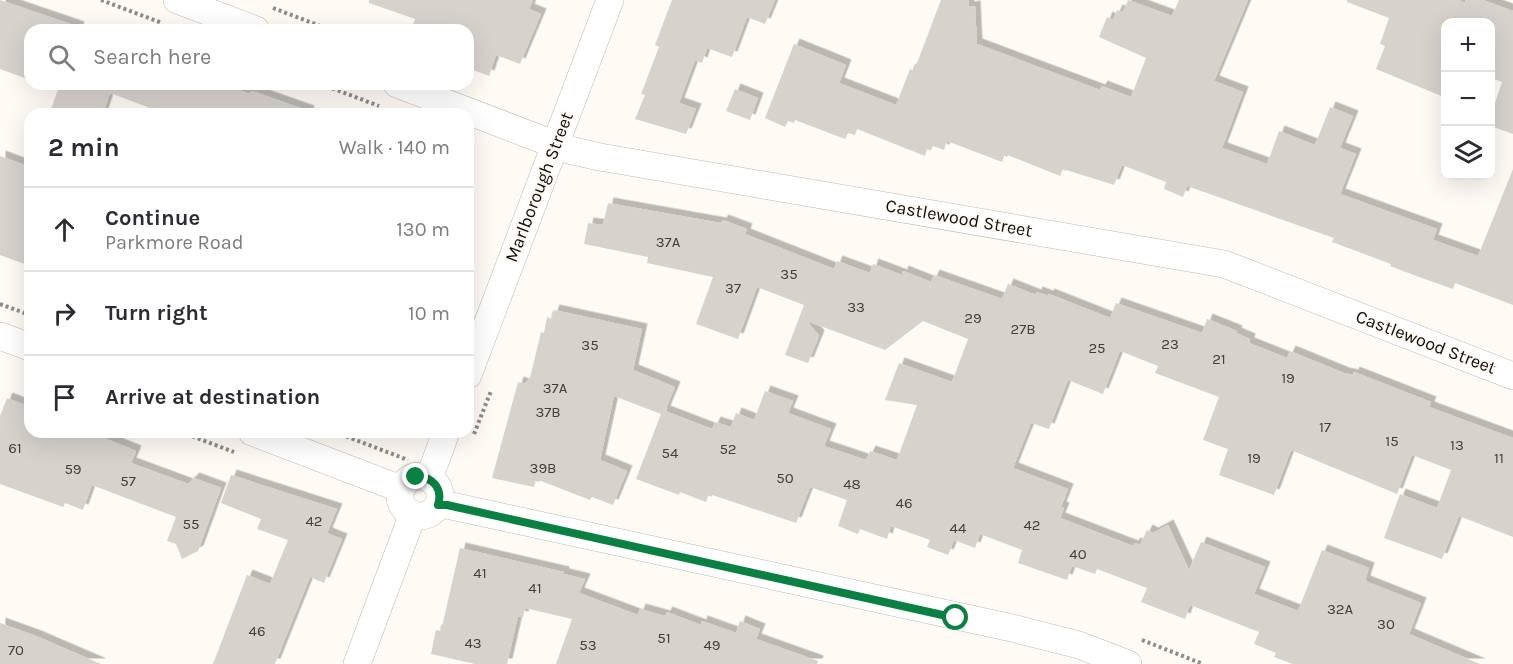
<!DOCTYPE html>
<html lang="en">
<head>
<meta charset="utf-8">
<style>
	:root { --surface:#fff; --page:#f7f7f7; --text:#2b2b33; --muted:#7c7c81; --line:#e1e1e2 }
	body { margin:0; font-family:Karla,sans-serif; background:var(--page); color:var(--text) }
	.controls { position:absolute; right:18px; top:18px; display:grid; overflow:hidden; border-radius:12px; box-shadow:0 6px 24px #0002 }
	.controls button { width:54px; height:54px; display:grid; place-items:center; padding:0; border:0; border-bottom:2px solid var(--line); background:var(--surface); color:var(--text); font:30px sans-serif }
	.stop { position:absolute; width:18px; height:18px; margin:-14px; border:4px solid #0b8043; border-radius:50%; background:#fff }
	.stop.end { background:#0b8043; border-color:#fff; box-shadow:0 2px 6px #0008 }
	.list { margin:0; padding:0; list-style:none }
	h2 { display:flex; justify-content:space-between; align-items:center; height:78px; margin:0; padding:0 24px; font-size:26px }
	h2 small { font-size:20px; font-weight:400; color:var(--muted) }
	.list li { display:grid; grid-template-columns:39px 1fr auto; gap:18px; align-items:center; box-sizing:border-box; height:84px; padding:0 24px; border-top:2px solid var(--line) }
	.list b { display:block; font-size:22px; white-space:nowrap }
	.list p { margin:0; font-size:20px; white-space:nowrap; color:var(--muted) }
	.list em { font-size:20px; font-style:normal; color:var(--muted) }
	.icon { flex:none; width:33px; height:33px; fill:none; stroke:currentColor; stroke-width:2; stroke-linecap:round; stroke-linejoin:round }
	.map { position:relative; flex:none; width:1513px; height:664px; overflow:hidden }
	.search { position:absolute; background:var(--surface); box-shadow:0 6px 24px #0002; left:24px; top:24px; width:450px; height:66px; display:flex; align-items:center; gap:15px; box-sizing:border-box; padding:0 21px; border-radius:18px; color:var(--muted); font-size:22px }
	.panel { position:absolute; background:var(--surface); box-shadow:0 6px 24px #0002; left:24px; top:108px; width:450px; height:330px; border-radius:18px }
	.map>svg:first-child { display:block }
	.building { fill:#d7d2cc; filter:url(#shadow) }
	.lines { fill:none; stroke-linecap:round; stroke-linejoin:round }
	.minor-casing { stroke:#bebab3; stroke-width:28 }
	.path { stroke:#8f8b87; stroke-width:4; stroke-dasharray:3 3; stroke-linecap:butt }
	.minor { stroke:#fff; stroke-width:27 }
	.route { stroke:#0b8043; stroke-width:8 }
	.labels { text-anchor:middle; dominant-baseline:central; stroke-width:4.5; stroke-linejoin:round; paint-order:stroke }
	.number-label { font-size:15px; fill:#413e3b }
	.street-label { font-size:18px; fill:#0f0d0b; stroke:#fffaf3 }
</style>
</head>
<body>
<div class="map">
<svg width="1513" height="664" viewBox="0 0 1513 664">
	<defs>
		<filter id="shadow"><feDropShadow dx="5.5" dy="-5.5" stdDeviation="0" flood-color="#0004"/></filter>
	</defs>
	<rect width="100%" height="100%" fill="#fffaf3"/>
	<path class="building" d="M 0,0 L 79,27 L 78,30 L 30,30 L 30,80 L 0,69 Z
		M 369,0 L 533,0 L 529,9 L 541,14 L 520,64 L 496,55 L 489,76 L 468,68 L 468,30 L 411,30 L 415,19 L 369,3 Z
		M 672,0 L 775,0 L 765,24 L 747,17 L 732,57 L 707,48 L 702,63 L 695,60 L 679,103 L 696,109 L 686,134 L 635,119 L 645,95 L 641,94 L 659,47 L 655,45 Z
		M 941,0 L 968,0 L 969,7 L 975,6 L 977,44 L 1100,90 L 1102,86 L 1131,97 L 1146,58 L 1099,37 L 1107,17 L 1113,20 L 1117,10 L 1123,12 L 1128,0 L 1172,16 L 1179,0 L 1248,0 L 1214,81 L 1243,92 L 1222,148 L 1267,164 L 1279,131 L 1315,145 L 1330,107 L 1353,116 L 1340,148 L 1356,154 L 1340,194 L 1437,229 L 1433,240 L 1478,256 L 1513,169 L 1513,305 L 1455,283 L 1453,289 L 1419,277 L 1390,266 L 1391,264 L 1332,242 L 1334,238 L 1187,186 L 1183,197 L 1164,189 L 1166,182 L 1122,165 L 1114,185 L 1063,169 L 1060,176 L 1005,154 L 1002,162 L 947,141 L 944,150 L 933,146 L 931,150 L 927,149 L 925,156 L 857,129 L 855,135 L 848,133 L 845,139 L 795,120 L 794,123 L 788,121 L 785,127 L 765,118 L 794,44 L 846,65 L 839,83 L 896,105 L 910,69 L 914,71 Z
		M 1347,0 L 1458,0 L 1465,3 L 1466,0 L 1483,0 L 1513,11 L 1513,134 L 1491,126 L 1491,115 L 1502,82 L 1491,78 L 1491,22 L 1446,22 L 1446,98 L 1376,69 L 1385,46 L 1380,44 L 1389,18 L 1347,2 Z
		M 60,84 L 222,84 L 250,94 L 252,91 L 309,111 L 308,114 L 166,114 L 110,93 L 103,114 L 63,114 L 51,109 Z
		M 735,89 L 758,98 L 750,120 L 726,111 Z
		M 0,156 L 30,167 L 30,266 L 0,255 Z
		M 608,203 L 721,223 L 723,220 L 747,229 L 745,234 L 834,269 L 837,261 L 870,273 L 873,264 L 902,275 L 903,271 L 931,282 L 934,275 L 1002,299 L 1008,284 L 1036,295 L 1037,292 L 1048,296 L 1049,294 L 1110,318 L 1116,303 L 1202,333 L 1207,319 L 1237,331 L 1236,333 L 1250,339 L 1249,343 L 1287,358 L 1290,351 L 1344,373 L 1353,375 L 1354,372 L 1431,402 L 1429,407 L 1513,438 L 1513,537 L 1459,516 L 1442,559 L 1384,538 L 1400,494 L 1437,508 L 1451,470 L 1412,455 L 1397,494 L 1291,450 L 1274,495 L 1219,475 L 1228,449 L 1203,440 L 1219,397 L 1155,373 L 1158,366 L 1120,351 L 1103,394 L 1068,380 L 1049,429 L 1031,423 L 1013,468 L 1068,489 L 1061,507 L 1064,508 L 1060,518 L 1133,546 L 1135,543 L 1140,545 L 1147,530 L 1153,533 L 1168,525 L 1189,570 L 1201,542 L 1265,567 L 1254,594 L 1298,611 L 1322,550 L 1369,568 L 1365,581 L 1421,603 L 1409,634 L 1480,664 L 1293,664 L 1274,657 L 1276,653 L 1254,644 L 1259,632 L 1190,605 L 1185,619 L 1141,602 L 1147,588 L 1097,569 L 1095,574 L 1072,566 L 1067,580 L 1018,563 L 1022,550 L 980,534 L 975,548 L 954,540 L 948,555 L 927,547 L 930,540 L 891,526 L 887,539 L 860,529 L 858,534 L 838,526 L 847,500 L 810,487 L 796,523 L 709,494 L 706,502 L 680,492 L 679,495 L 636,479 L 661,414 L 614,396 L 600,460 L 627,471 L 613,505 L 592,497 L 590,500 L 536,479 L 534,487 L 492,478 L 518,382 L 524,384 L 530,378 L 541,332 L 544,333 L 547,317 L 551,319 L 554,310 L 642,329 L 633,370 L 675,387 L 665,411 L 712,429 L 715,422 L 731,427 L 736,413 L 754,420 L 765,391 L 793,401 L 788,413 L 831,429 L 824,446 L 866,460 L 870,451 L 897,460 L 917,405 L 885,400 L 899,363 L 952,382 L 968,339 L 923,321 L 885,350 L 807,321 L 819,336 L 808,363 L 785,355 L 804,305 L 757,287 L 738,339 L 696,324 L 713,277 L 647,263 L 648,257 L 584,244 L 588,223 L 603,225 Z
		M 7,398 L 30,407 L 30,432 L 89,432 L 136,451 L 131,463 L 188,484 L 194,478 L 221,488 L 198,551 L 182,559 L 176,544 L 167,541 L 176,517 L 92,485 L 83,510 L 65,503 L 63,507 L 0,484 L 0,416 Z
		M 231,475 L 337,509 L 327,533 L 342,539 L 324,583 L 310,577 L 275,664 L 213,664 L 247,575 L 270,584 L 288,540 L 257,529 L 261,519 L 221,503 Z
		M 460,548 L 564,572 L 564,574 L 585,579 L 579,593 L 638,615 L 640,609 L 665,616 L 667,612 L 701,625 L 702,621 L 736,633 L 740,621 L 760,629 L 756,639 L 818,661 L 817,664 L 556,664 L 572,619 L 525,608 L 523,617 L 518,616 L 507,664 L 475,664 L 431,654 L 436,630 L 441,631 Z
		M 0,623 L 36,636 L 101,664 L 0,664 Z"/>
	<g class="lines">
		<g class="minor-casing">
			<path id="minor" d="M 177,0 L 256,30
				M 397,84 L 569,150 L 600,157 L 1224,264 L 1513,376
				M 0,336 L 30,347
				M 468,375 L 610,0
				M 252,432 L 401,489
				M400 496a20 20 0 1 1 40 0a20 20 0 1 1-40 0Z
				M 429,479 L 446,432
				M 438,505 L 447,505 L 1012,628 L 1079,645 L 1128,664
				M 357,664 L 413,514"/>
		</g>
		<path class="path" d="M 101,0 L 162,23
			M 273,8 L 331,30
			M 321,84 L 379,106
			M 0,304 L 30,315
			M 181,432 L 234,452
			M 335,432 L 408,460
			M 474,434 L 491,391
			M 1142,640 L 1203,664"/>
		<use href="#minor" class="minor"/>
	</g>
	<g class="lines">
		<path class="route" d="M 416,477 C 433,476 443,489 438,505 L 447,505 L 956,618"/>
	</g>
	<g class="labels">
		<g class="number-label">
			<text x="668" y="242">37A</text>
			<text x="789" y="274">35</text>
			<text x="733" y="288">37</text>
			<text x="856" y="307">33</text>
			<text x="973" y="318">29</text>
			<text x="1023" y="329">27B</text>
			<text x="1170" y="344">23</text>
			<text x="590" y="345">35</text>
			<text x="1097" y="348">25</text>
			<text x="1219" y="359">21</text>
			<text x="1288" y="378">19</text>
			<text x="555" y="388">37A</text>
			<text x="548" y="412">37B</text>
			<text x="1325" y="427">17</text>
			<text x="1392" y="441">15</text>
			<text x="1457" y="445">13</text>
			<text x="15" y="448">61</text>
			<text x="728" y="449">52</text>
			<text x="670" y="453">54</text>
			<text x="1254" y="458">19</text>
			<text x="1499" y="458">11</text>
			<text x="543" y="468">39B</text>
			<text x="73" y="469">59</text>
			<text x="785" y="478">50</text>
			<text x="128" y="481">57</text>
			<text x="852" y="484">48</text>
			<text x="904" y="503">46</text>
			<text x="314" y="521">42</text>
			<text x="191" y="524">55</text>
			<text x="1032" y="525">42</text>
			<text x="958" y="528">44</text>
			<text x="1078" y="554">40</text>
			<text x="480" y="573">41</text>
			<text x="535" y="588">41</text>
			<text x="1340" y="609">32A</text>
			<text x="1386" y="624">30</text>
			<text x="257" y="631">46</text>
			<text x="664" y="638">51</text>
			<text x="473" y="643">43</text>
			<text x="588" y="645">53</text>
			<text x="712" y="645">49</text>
			<text x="16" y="650">70</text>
		</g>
		<g class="street-label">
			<text transform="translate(539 187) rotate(-69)">Marlborough Street</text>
			<text transform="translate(959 218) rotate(10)">Castlewood Street</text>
			<text transform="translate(1426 342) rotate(21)">Castlewood Street</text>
		</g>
	</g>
</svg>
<div class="controls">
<button>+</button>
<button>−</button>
<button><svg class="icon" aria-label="layers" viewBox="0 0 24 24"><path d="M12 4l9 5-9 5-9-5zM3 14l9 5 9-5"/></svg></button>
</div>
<div class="stop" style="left:956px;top:618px"></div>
<div class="stop end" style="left:416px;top:477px"></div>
<div class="search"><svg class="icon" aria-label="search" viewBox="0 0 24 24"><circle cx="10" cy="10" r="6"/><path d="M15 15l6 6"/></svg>Search here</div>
<section class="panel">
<h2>2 min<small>Walk · 140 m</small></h2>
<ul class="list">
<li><svg class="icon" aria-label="ahead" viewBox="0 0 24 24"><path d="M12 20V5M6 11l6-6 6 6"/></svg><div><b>Continue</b><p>Parkmore Road</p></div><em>130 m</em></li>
<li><svg class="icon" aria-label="right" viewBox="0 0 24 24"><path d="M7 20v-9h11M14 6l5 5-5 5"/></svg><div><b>Turn right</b></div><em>10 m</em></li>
<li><svg class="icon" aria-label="arrive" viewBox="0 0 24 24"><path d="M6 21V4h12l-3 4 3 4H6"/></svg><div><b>Arrive at destination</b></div></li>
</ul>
</section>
</div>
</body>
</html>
